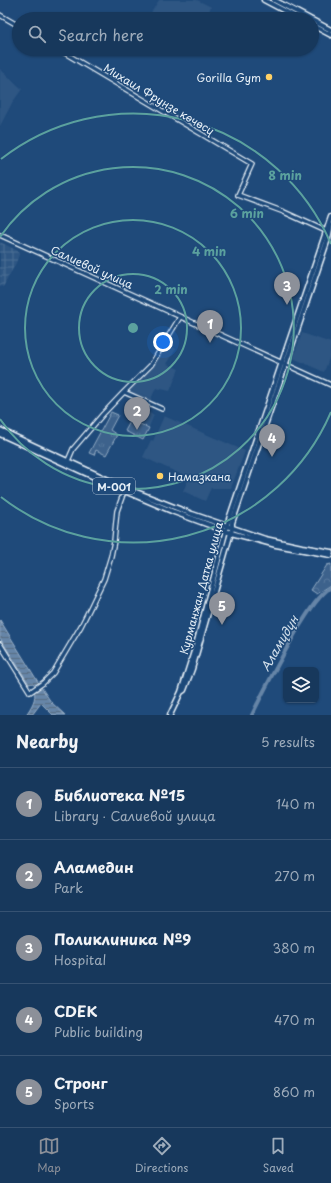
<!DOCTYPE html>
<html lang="en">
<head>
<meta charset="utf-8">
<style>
	:root { --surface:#17385c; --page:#244365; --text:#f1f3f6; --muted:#9eacbb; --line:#365272; --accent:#8c9099 }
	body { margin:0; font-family:"Playpen Sans",sans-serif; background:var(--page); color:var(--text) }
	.controls { position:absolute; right:12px; bottom:12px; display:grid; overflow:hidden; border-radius:6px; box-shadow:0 1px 3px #0004 }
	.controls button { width:36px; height:36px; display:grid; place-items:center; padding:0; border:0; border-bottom:1px solid var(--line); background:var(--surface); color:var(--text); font:20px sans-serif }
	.you { position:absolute; left:163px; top:342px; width:14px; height:14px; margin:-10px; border:3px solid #fff; border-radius:50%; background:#1a73e8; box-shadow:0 0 0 6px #1a73e833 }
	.badge { display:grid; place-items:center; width:26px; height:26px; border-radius:50%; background:var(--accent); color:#fff; font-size:13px; font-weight:700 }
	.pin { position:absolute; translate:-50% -33px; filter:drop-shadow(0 1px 2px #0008) }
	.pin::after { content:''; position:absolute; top:21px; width:14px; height:12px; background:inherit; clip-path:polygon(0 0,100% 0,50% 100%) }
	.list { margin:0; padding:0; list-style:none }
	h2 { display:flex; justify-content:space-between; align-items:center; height:52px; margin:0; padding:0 16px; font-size:17px }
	h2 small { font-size:13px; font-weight:400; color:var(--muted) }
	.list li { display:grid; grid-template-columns:26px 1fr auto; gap:12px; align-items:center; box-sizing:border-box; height:72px; padding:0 16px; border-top:1px solid var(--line) }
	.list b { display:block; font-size:15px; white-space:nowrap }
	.list p { margin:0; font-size:13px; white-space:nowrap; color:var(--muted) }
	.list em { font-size:13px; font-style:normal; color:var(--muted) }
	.icon { flex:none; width:22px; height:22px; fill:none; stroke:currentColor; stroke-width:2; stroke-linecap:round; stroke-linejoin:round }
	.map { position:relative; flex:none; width:331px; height:715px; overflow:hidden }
	.search { position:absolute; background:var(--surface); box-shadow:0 1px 3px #0004; left:12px; right:12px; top:12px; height:44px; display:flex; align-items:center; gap:10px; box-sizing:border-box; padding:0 14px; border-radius:22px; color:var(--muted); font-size:15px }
	.sheet { height:412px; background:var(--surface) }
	nav { display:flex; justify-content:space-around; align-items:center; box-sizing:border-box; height:56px; border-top:1px solid var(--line); background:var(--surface); font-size:11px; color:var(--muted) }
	nav a { display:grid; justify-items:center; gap:2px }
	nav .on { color:var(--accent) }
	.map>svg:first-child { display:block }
	.built { fill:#2e5683 }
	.industrial { fill:url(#industrial-grid) }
	.forest { fill:url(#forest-crowns); stroke:#92aac2 }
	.park { fill:url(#park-tufts); stroke:#92aac2 }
	.water { fill:url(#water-rules); stroke:#9ab0c7 }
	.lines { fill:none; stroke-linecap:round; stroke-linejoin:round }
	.river { stroke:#6685a7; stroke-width:4 }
	.secondary-casing { stroke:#e8f1f8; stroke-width:6 }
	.primary-casing { stroke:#e8f1f8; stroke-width:7 }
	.secondary { stroke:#1f4a7a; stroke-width:3.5 }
	.primary { stroke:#1f4a7a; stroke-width:4 }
	.ring { fill:none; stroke:#5ba19e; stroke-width:2 }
	.poi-dot { fill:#ffd166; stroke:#1f4a7a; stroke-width:1.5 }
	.labels { text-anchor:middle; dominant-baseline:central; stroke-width:3; stroke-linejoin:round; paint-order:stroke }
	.shield { fill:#1f4a7a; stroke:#acbfd2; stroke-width:1 }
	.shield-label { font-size:10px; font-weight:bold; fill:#e8f1f8 }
	.poi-label { font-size:11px; fill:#e8f1f8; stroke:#1f4a7a; text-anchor:end }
	.street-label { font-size:11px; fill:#e8f1f8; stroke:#1f4a7a }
	.water-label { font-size:12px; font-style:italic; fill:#d4e1ec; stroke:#1f4a7a }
	.centre { fill:#5ba19e; stroke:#1f4a7a; stroke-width:2 }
	.ring-label { font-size:12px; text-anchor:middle; font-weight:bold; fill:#5ba19e; stroke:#1f4a7a; stroke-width:3; stroke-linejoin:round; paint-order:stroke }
</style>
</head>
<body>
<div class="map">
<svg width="331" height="715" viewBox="0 0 331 715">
	<defs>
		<pattern id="industrial-grid" width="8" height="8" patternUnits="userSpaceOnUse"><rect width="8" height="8" fill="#2e5683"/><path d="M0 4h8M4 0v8" fill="none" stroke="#4c6f95"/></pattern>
		<pattern id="forest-crowns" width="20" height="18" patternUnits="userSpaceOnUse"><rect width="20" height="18" fill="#3c628c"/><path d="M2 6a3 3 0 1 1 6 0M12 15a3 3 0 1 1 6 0" fill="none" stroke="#58799d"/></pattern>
		<pattern id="park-tufts" width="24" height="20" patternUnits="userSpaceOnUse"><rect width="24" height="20" fill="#3c628c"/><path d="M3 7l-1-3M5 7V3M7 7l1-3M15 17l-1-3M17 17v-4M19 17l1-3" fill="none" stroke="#58799d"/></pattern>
		<pattern id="water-rules" width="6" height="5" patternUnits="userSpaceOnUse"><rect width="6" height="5" fill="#6685a7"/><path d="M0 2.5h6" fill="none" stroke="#596d82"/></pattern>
	</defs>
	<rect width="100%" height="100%" fill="#1f4a7a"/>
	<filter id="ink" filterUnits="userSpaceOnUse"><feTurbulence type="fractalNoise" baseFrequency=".025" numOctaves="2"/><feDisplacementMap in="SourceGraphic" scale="8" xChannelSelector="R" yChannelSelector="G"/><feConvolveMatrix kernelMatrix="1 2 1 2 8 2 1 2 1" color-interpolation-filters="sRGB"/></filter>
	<g filter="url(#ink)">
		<path class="built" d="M 159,0 L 197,0 L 211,7 L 205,19 L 155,19 L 149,16 Z
			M 0,69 L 22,89 L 12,103 L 0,126 Z
			M 302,333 L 331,343 L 330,356 L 324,372 L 293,358 Z
			M 166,343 L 176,349 L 167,364 L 179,369 L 170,391 L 156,388 L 150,401 L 128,390 L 146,371 L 153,366 Z
			M 140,402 L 141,402 L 139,408 L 154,415 L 149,427 L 134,420 L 136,414 L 133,420 L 131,418 Z
			M 164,416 L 245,451 L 231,488 L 211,488 L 205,501 L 183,491 L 189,478 L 143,457 L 151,440 L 153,441 Z"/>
		<path class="industrial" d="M 0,242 L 20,252 L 16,263 L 3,287 L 0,286 Z"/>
		<path class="forest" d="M 331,564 L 331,585 L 317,594 L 311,590 L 327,565 Z"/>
		<path class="park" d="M 111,412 L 118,415 L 110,430 L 117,435 L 106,455 L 96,450 L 94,455 L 89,453 Z
			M 131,420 L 149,428 L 143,440 L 125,431 Z"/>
		<path class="water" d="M 0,620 L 43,690 L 51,702 L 65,715 L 53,715 L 41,703 L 32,715 L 26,715 C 31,707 37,699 34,690 L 37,688 L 33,683 L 29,684 L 0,638 Z"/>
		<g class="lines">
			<path class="river" d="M 252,715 C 266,686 281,658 297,630 C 307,615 316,598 331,587"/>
			<g class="secondary-casing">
				<path id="secondary" d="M 0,15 L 19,26
					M 58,49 L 252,164 L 238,195 L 284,212 L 328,232
					M 0,235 L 331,385
					M 124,392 L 162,409
					M 67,463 L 73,449 L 103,414 L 124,392 L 151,365 L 180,317
					M 0,644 L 30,692 L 43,683 L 53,673 L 81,626 L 91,606 L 104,579 L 111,556 L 114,541 L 117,511 L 125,489"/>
			</g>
			<g class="primary-casing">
				<path id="primary" d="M 264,0 L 300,19
					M 274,0 L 310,19
					M 312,20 L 331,30
					M 312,25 L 331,35
					M 0,430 L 126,488 L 192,514 L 265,539 L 302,547 L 331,552
					M 0,434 L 127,492 L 174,512 L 231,533 L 276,545 L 331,555
					M 181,692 L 196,645 L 228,522 L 331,217
					M 170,715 L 181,692 L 184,690 L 192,669 L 232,529 L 232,523 L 328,239 L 331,225"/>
			</g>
			<use href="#secondary" class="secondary"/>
			<use href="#primary" class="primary"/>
		</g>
	</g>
	<g class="ring">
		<circle cx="133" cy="328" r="54"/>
		<circle cx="133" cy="328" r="108"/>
		<path d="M0 237A161 161 0 1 1 0 419"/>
		<path d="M331 412A215 215 0 0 1 1 497M1 159A215 215 0 0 1 331 244"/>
	</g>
	<g class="poi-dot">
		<circle cx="269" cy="77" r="4"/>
		<circle cx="160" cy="476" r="4"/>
	</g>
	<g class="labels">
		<rect class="shield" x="93" y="478" width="42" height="16" rx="3"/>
		<g class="shield-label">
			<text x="114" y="486">М-001</text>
		</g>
		<g class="poi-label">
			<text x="261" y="77">Gorilla Gym</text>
			<text x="168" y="476" text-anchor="start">Намазкана</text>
		</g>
		<g class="street-label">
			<text transform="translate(159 99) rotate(31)">Михаил Фрунзе көчөсү</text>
			<text transform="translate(92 267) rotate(24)">Салиевой улица</text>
			<text transform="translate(201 588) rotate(-75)">Курманжан Датка улица</text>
		</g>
		<g class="water-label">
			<text transform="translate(279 643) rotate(-60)">Аламүдүн</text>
		</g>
	</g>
	<circle cx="133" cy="328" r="6" class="centre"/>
	<g class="ring-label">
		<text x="285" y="180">8 min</text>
		<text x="247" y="218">6 min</text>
		<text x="209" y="256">4 min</text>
		<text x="171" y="294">2 min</text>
	</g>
</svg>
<div class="controls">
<button><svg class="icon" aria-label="layers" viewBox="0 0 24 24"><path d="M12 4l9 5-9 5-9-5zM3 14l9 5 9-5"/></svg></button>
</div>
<div class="you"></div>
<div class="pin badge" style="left:210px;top:343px">1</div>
<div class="pin badge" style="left:137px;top:430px">2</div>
<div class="pin badge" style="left:287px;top:305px">3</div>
<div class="pin badge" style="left:272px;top:457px">4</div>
<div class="pin badge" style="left:222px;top:625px">5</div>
<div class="search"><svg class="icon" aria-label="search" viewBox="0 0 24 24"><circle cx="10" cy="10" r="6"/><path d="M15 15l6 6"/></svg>Search here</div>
</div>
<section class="sheet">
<h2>Nearby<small>5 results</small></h2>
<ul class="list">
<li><span class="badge">1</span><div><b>Библиотека №15</b><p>Library · Салиевой улица</p></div><em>140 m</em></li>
<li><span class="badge">2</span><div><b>Аламедин</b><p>Park</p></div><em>270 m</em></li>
<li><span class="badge">3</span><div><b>Поликлиника №9</b><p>Hospital</p></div><em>380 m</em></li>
<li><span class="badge">4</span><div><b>CDEK</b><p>Public building</p></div><em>470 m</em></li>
<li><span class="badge">5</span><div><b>Стронг</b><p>Sports</p></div><em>860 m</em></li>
</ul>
</section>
<nav>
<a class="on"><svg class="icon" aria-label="map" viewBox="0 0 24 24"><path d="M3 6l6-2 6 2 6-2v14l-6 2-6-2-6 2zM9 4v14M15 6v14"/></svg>Map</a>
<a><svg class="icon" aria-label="directions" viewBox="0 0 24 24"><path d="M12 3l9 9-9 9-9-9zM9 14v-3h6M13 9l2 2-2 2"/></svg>Directions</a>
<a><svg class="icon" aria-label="saved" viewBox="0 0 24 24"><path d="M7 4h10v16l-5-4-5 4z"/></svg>Saved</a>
</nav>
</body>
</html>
